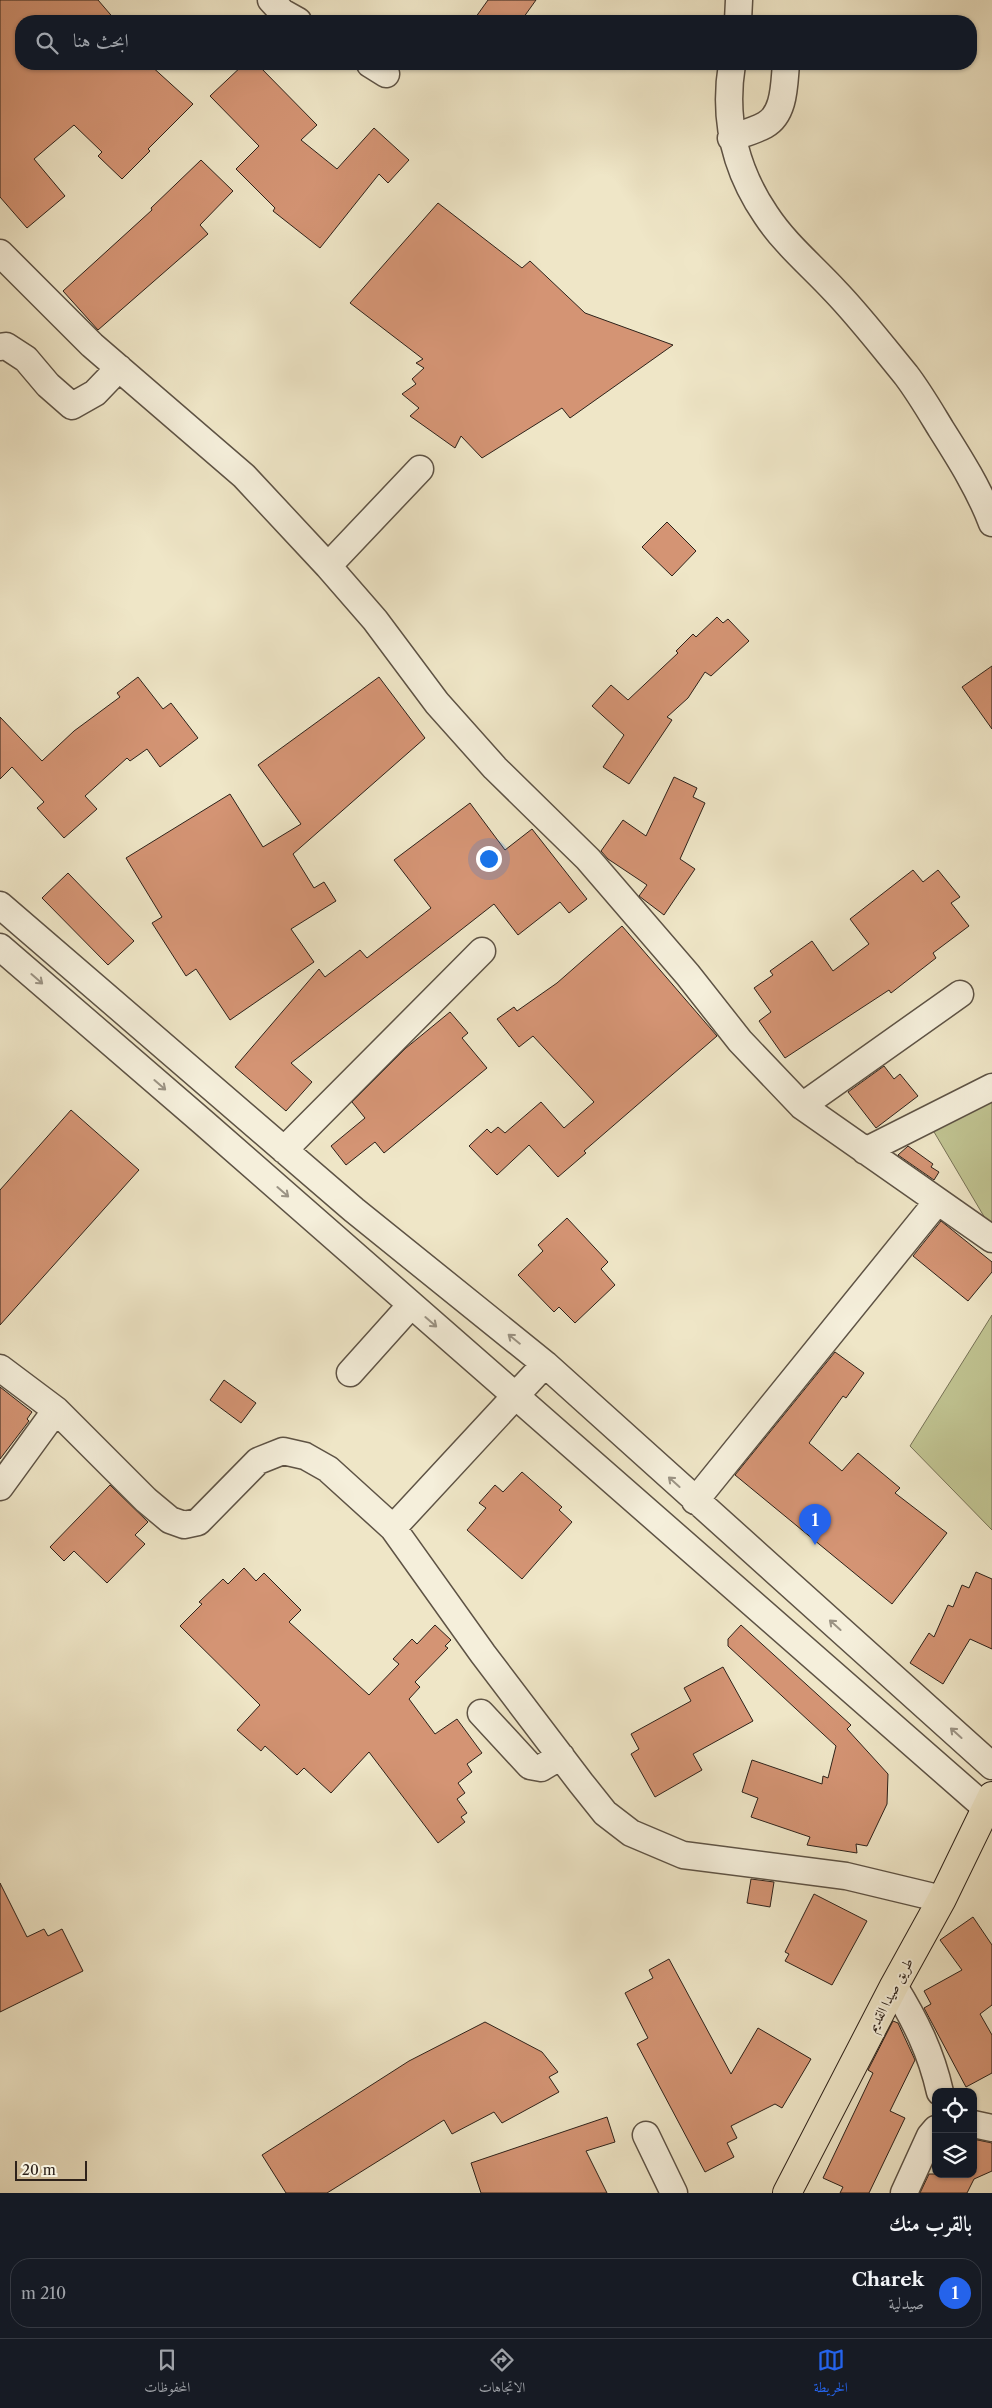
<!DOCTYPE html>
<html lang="ar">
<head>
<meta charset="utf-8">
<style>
	:root { --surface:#171b24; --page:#242831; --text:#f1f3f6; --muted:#9ea1a6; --line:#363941; --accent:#2563eb }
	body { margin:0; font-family:"Libre Caslon Text",Amiri,serif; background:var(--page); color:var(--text); direction:rtl }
	.controls { position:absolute; right:15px; bottom:15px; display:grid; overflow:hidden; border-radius:10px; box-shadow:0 1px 4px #0004 }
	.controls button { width:45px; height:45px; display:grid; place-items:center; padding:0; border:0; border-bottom:1px solid var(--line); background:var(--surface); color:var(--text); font:25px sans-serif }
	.scale { position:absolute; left:15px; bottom:12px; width:72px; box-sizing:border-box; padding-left:5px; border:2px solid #2e221a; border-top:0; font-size:14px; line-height:18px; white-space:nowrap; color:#2e221a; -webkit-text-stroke:4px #f5efdb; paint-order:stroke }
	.you { position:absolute; left:488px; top:858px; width:18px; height:18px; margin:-12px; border:4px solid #fff; border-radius:50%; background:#1a73e8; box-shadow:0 0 0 8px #1a73e833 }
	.badge { display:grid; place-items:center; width:32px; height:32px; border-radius:50%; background:var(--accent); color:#fff; font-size:16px; font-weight:700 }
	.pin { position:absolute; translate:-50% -41px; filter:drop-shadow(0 1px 2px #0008) }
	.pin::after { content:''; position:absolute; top:26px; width:18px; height:15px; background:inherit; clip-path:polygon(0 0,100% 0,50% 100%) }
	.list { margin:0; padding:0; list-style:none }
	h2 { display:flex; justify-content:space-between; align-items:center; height:65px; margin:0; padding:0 20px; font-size:21px }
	h2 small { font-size:16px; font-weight:400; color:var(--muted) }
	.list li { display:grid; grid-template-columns:32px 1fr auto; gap:15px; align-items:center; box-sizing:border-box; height:70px; margin:0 10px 10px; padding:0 10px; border:1px solid var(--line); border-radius:20px }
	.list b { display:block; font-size:19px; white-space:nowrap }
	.list p { margin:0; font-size:16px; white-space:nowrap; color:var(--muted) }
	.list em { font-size:16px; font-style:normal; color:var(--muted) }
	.icon { flex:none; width:28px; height:28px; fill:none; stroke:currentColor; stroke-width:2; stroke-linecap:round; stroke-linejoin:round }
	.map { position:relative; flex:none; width:992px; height:2193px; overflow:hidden; direction:ltr }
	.search { position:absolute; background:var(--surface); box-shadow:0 1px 4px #0004; left:15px; right:15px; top:15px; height:55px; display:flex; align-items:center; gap:12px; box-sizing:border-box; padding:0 18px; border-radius:20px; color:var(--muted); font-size:19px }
	.sheet { height:145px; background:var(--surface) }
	nav { display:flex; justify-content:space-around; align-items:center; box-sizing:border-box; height:70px; border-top:1px solid var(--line); background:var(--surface); font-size:14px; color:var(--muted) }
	nav a { display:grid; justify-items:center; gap:2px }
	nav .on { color:var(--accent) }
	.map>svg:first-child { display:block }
	.green { fill:#c0c391; stroke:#777256 }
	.building { fill:#d49474; stroke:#2e221a }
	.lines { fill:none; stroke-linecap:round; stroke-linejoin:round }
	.minor-casing { stroke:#5e5345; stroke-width:29 }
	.highway-casing { stroke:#2e221a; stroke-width:30 }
	.minor { stroke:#f5efdb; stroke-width:26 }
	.highway { stroke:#efe6c7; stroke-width:28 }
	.oneway { stroke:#9b9384 }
	.labels { text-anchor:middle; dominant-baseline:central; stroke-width:4; stroke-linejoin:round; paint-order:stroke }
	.street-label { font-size:14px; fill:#2e221a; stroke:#f5efdb }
</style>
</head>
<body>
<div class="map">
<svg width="992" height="2193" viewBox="0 0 992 2193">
	<rect width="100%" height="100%" fill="#efe6c7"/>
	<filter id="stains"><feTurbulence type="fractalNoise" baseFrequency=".004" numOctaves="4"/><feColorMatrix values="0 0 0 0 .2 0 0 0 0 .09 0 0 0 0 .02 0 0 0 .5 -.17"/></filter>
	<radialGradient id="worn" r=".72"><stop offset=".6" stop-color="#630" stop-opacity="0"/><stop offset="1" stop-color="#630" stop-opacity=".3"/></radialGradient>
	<path class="green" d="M 992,1081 L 992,1230 L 924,1115 Z
		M 992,1315 L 992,1530 L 910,1446 Z"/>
	<path class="building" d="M 0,0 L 98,0 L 116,21 L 21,21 L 21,64 L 149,64 L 193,104 L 148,149 L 150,151 L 122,179 L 98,156 L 102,152 L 74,125 L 34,159 L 65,196 L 27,228 L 0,197 Z
		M 488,0 L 536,0 L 521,21 L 473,21 Z
		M 244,64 L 257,64 L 317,125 L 301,140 L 337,169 L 374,128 L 409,160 L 388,183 L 379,174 L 320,248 L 273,211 L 275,208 L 236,169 L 259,146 L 210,96 Z
		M 201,160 L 233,191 L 200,225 L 208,234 L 98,330 L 63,291 L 152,210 L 151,208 Z
		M 438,203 L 522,268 L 530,261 L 585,313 L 673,345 L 570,418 L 562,408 L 482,458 L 461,436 L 455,448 L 410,416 L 419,408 L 402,394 L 416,384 L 412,379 L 424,368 L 416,363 L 423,359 L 350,303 Z
		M 667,522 L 696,551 L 672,576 L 642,547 Z
		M 717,617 L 723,623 L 728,619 L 749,641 L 711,676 L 705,672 L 688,698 L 667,717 L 672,720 L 629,784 L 603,767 L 624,735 L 592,706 L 611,685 L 628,700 L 678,653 L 676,651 L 693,634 L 696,637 Z
		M 992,666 L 992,729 L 962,687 Z
		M 138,677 L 163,709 L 171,703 L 198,738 L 160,767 L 147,749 L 130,761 L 127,758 L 85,796 L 97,809 L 64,838 L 37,808 L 44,802 L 12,767 L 0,779 L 0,717 L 42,761 L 74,731 L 120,697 L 117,693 Z
		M 379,677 L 425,738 L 293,854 L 314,888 L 324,882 L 336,901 L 291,929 L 314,962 L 230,1020 L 196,969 L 186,976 L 152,923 L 162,917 L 126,858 L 230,794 L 263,847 L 301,824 L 258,765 Z
		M 674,777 L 697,788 L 693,797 L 705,803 L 680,859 L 695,869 L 664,915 L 639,896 L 647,885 L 608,859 L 601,851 L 623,820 L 646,836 Z
		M 470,803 L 505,850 L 532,829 L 587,899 L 569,913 L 560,902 L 518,935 L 494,904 L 291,1063 L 312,1082 L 286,1111 L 235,1067 L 319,969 L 325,977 L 360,950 L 367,958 L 431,908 L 394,860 Z
		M 913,870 L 923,882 L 938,870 L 960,897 L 951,903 L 969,926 L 933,953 L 936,958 L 891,993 L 889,990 L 785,1058 L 759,1021 L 771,1012 L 754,988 L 773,975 L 770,971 L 812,941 L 833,971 L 869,944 L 850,919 Z
		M 68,873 L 134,941 L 108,965 L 42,898 Z
		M 622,926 L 717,1036 L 584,1151 L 586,1153 L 558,1177 L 529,1145 L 497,1175 L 469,1146 L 487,1129 L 491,1133 L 498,1127 L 505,1133 L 541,1102 L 564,1128 L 594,1102 L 533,1036 L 519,1047 L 497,1019 L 514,1007 L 517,1011 L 557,983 Z
		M 450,1012 L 468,1033 L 462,1038 L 487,1068 L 384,1153 L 375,1142 L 346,1165 L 331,1146 L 365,1118 L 352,1102 L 406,1048 Z
		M 884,1066 L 894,1079 L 900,1074 L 918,1096 L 876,1128 L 848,1092 Z
		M 71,1110 L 139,1170 L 0,1325 L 0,1190 Z
		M 908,1146 L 933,1164 L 931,1167 L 939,1172 L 934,1180 L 898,1155 Z
		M 567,1218 L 608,1262 L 601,1269 L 615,1285 L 575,1323 L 559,1307 L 554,1312 L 518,1275 L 543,1251 L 538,1245 Z
		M 941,1221 L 992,1262 L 992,1272 L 968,1301 L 913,1256 Z
		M 835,1352 L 864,1373 L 846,1398 L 843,1396 L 809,1443 L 842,1471 L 858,1453 L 900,1488 L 895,1493 L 947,1533 L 892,1604 L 735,1475 Z
		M 224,1380 L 256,1403 L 241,1423 L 210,1400 Z
		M 0,1387 L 32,1412 L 27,1419 L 29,1421 L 0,1459 Z
		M 522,1472 L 562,1507 L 559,1510 L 572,1522 L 522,1579 L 467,1530 L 486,1508 L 479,1503 L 495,1485 L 503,1492 Z
		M 110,1485 L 148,1522 L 135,1535 L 145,1544 L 107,1583 L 74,1551 L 64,1561 L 50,1547 Z
		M 244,1568 L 256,1581 L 264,1573 L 301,1610 L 289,1622 L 369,1695 L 399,1664 L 393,1659 L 412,1639 L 417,1644 L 435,1625 L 451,1640 L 445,1646 L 448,1648 L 415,1682 L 420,1687 L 409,1699 L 435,1734 L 457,1719 L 482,1753 L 467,1764 L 472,1772 L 458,1783 L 465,1793 L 457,1799 L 467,1813 L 461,1817 L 465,1822 L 438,1843 L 369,1752 L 331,1793 L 304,1768 L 297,1775 L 265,1746 L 261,1751 L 237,1730 L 260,1705 L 180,1626 L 202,1604 L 199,1602 L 223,1579 L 228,1584 Z
		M 976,1572 L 992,1579 L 992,1649 L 970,1639 L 943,1684 L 910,1663 L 929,1633 L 934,1637 L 948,1605 L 953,1607 L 962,1585 L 969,1588 Z
		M 741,1625 L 851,1725 L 847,1729 L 888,1774 L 887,1804 L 867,1846 L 856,1844 L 857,1853 L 807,1845 L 810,1837 L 751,1817 L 758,1798 L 742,1792 L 752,1760 L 822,1784 L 823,1776 L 828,1778 L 836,1746 L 728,1646 L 728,1639 Z
		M 723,1667 L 753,1721 L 693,1754 L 702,1770 L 655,1797 L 631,1754 L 639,1749 L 631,1734 L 691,1701 L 684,1688 Z
		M 751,1879 L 774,1882 L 770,1907 L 747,1903 Z
		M 0,1883 L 27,1937 L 44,1929 L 48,1936 L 62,1929 L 83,1971 L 0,2012 Z
		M 814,1894 L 867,1921 L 832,1985 L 785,1961 L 789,1954 L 785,1952 Z
		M 973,1917 L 992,1945 L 992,2005 L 980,2014 L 992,2035 L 992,2073 L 966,2087 L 924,2008 L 931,2004 L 924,1991 L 962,1970 L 940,1940 Z
		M 669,1959 L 731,2074 L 758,2028 L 811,2059 L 782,2108 L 775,2104 L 731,2126 L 737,2138 L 727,2143 L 734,2157 L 705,2172 L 637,2044 L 648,2038 L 625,1993 L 653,1978 L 649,1970 Z
		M 893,2021 L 898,2023 L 915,2060 L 890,2111 L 905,2118 L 869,2193 L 840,2193 L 843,2187 L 823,2178 L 873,2073 L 868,2070 Z
		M 485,2022 L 542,2052 L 558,2072 L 549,2077 L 559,2092 L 502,2123 L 494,2112 L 452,2134 L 444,2120 L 327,2193 L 286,2193 L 262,2155 L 409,2061 Z
		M 607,2117 L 615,2142 L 586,2151 L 607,2193 L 481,2193 L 471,2163 Z
		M 973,2139 L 992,2143 L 992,2171 L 974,2179 L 967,2193 L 920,2193 L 929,2174 L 973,2174 Z"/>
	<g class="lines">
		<g class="minor-casing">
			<path id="minor" d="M 271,0 L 282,12 L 298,21
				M 738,21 L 739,0
				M 370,64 L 386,74
				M 732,64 C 723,119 734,168 766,215 C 785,244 812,266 835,291 C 860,317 883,347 906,375 C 919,392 930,411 941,429 C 960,459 979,489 992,523
				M 731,138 C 742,134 754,131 765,125 C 785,114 784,84 786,64
				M 0,253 L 92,345 L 244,476 L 328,566 L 375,620 L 437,703 L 495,768 L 588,859 L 688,975 L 740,1041 L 802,1106 L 992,1239
				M 0,347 L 6,346 L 26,359 L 48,385 L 72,406 L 95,393 L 119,368
				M 328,566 L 420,469
				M 0,905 L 354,1210 L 545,1364 L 992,1766
				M 0,947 L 204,1123 L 986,1808
				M 802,1106 L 960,994
				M 284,1150 L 482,951
				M 865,1151 L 992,1087
				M 0,1368 L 56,1410 L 146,1500 L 170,1520 L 184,1525 L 198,1522 L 258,1461 L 283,1451 L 305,1456 L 328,1469 L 393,1528 L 483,1654 L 581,1783 L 605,1813 L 631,1833 L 683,1855 L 846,1876 L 942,1899
				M 350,1373 L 411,1305
				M 0,1487 L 56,1410
				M 695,1501 L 937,1202
				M 393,1528 L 545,1364
				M 481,1713 L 530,1766 L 541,1768 L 561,1756
				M 894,1986 C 915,2020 931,2052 940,2092
				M 973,2124 L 992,2128
				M 646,2135 L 674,2193
				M 904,2193 L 930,2136 L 936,2129"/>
		</g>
		<g class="highway-casing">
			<path id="highway" d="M 787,2193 L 894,1986 L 942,1899 L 992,1796"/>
		</g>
		<use href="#minor" class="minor"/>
		<use href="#highway" class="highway"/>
	</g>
	<defs><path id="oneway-shaft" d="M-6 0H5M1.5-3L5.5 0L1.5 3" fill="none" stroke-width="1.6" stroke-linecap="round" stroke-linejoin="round" transform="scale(1.25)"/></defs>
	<g class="oneway">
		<use href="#oneway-shaft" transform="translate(37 979) rotate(41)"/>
		<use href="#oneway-shaft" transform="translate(160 1085) rotate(41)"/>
		<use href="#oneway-shaft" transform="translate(283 1192) rotate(41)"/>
		<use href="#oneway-shaft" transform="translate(431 1322) rotate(41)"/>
		<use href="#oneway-shaft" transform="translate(514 1339) rotate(-141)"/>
		<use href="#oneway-shaft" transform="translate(674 1482) rotate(-138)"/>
		<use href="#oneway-shaft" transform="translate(835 1625) rotate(-138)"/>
		<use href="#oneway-shaft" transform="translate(956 1733) rotate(-138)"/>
	</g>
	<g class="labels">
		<g class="street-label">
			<text transform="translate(890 1995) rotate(-62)">طريق صيدا القديم</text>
		</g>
	</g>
	<rect width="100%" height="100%" filter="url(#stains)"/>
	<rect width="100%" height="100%" fill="url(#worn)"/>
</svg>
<div class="controls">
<button><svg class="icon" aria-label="locate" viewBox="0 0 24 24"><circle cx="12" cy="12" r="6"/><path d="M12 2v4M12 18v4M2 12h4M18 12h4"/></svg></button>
<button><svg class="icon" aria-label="layers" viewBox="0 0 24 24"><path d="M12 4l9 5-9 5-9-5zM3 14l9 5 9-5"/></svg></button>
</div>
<div class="scale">20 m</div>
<div class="you"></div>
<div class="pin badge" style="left:815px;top:1545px">1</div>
<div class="search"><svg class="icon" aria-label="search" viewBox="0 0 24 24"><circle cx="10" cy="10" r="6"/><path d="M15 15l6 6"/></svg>ابحث هنا</div>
</div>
<section class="sheet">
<h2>بالقرب منك<small></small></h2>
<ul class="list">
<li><span class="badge">1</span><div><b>Charek</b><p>صيدلية</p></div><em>210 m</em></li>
</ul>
</section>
<nav>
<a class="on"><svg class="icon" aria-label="map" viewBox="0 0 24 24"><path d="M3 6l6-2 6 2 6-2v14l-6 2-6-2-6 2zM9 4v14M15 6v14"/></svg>الخريطة</a>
<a><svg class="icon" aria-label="directions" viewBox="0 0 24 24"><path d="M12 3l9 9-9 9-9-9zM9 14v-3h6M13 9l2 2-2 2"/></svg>الاتجاهات</a>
<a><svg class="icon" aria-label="saved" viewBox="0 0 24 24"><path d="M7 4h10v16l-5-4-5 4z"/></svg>المحفوظات</a>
</nav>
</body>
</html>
